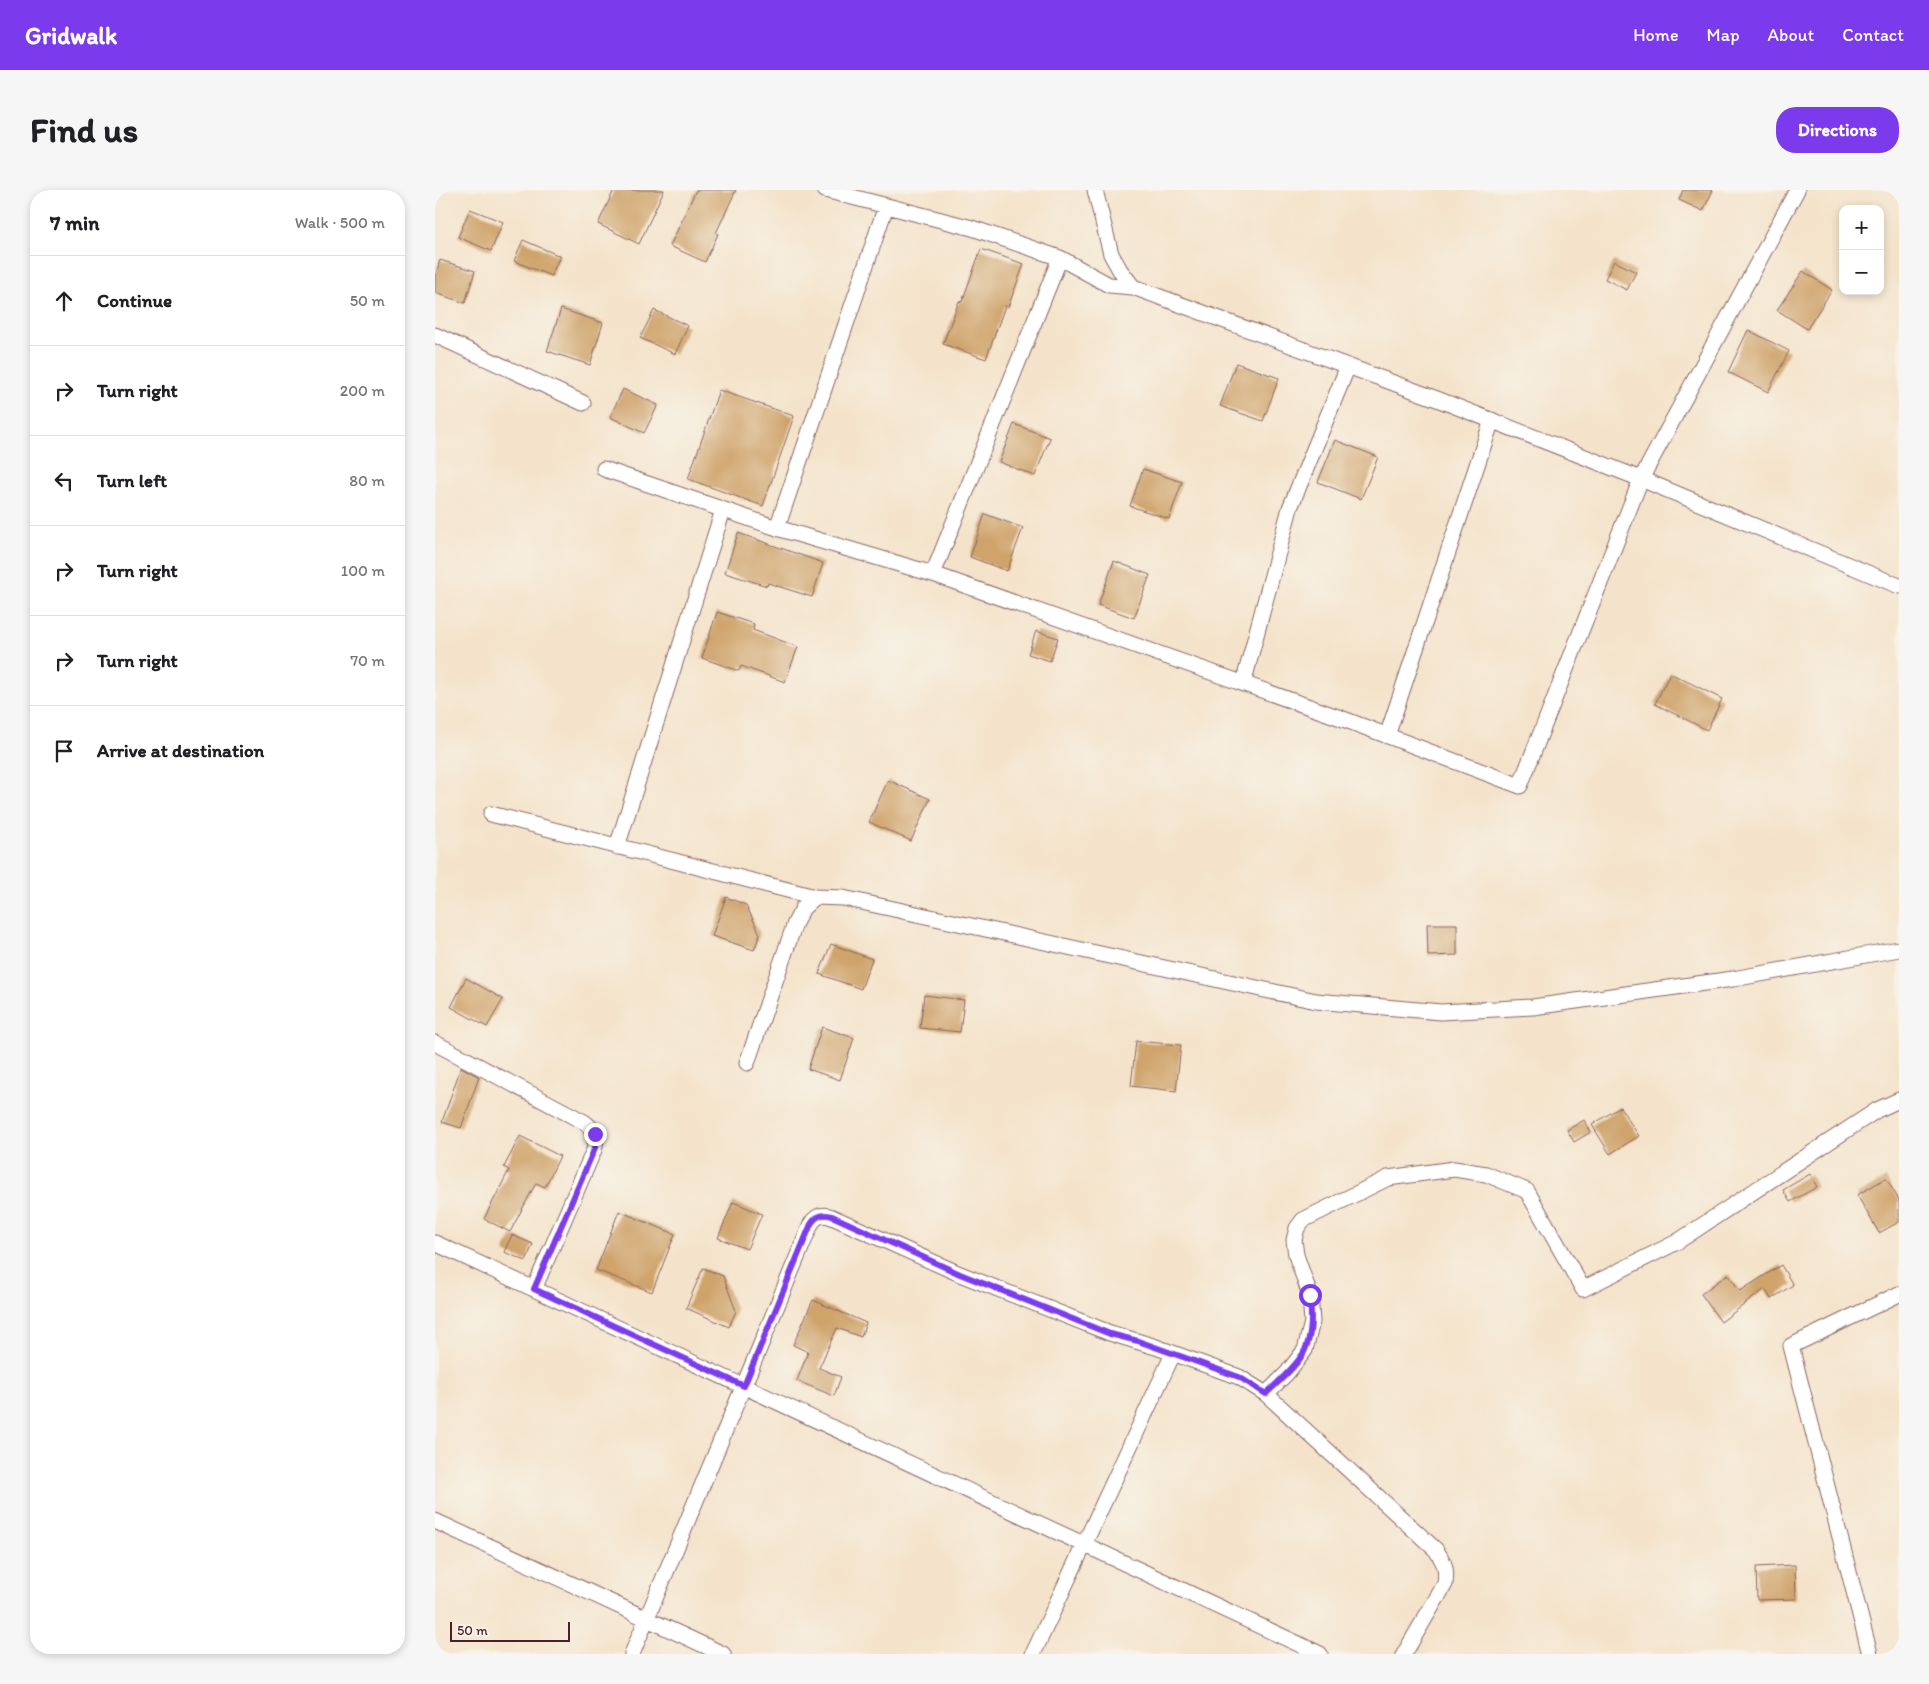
<!DOCTYPE html>
<html lang="en">
<head>
<meta charset="utf-8">
<style>
	:root { --surface:#fff; --page:#f6f6f6; --text:#202124; --muted:#757577; --line:#e0e0e0; --accent:#7c3aed }
	body { margin:0; font-family:Itim,sans-serif; background:var(--page); color:var(--text) }
	.controls { position:absolute; right:15px; top:15px; display:grid; overflow:hidden; border-radius:10px; box-shadow:0 2px 8px #0003 }
	.controls button { width:45px; height:45px; display:grid; place-items:center; padding:0; border:0; border-bottom:1px solid var(--line); background:var(--surface); color:var(--text); font:25px sans-serif }
	.scale { position:absolute; left:15px; bottom:12px; width:120px; box-sizing:border-box; padding-left:5px; border:2px solid #4a1f2b; border-top:0; font-size:14px; line-height:18px; white-space:nowrap; color:#4a1f2b; -webkit-text-stroke:4px #f7f3e8; paint-order:stroke }
	.stop { position:absolute; width:15px; height:15px; margin:-11px; border:4px solid #7c3aed; border-radius:50%; background:#fff }
	.stop.end { background:#7c3aed; border-color:#fff; box-shadow:0 1px 5px #0008 }
	.list { margin:0; padding:0; list-style:none }
	h2 { display:flex; justify-content:space-between; align-items:center; height:65px; margin:0; padding:0 20px; font-size:21px }
	h2 small { font-size:16px; font-weight:400; color:var(--muted) }
	.list li { display:grid; grid-template-columns:32px 1fr auto; gap:15px; align-items:center; box-sizing:border-box; height:90px; padding:0 20px; border-top:1px solid var(--line) }
	.list b { display:block; font-size:19px; white-space:nowrap }
	.list em { font-size:16px; font-style:normal; color:var(--muted) }
	.icon { flex:none; width:28px; height:28px; fill:none; stroke:currentColor; stroke-width:2; stroke-linecap:round; stroke-linejoin:round }
	.map { position:relative; flex:none; width:1464px; height:1464px; overflow:hidden; border-radius:20px }
	header { display:flex; align-items:center; gap:30px; box-sizing:border-box; height:70px; padding:0 25px; background:var(--accent); color:#fff }
	header strong { font-size:24px }
	nav { display:flex; gap:28px; margin-inline-start:auto; font-size:18px }
	.intro { display:flex; align-items:center; justify-content:space-between; box-sizing:border-box; height:120px; padding:0 30px }
	h1 { margin:0; font-size:35px }
	.button { padding:12px 22px; border-radius:20px; background:var(--accent); color:#fff; font-size:18px; font-weight:700 }
	main { display:flex; gap:30px; padding:0 30px }
	aside { flex:1; background:var(--surface); border-radius:20px; box-shadow:0 2px 8px #0003 }
	.map>svg:first-child { display:block }
	.building { fill:#cfa36a }
	.lines { fill:none; stroke-linecap:round; stroke-linejoin:round }
	.minor-casing { stroke:#866463; stroke-width:17 }
	.minor { stroke:#fff; stroke-width:15 }
	.route { stroke:#7c3aed; stroke-width:6 }
</style>
</head>
<body>
<header>
<strong>Gridwalk</strong>
<nav><a>Home</a><a>Map</a><a>About</a><a>Contact</a></nav>
</header>
<div class="intro"><h1>Find us</h1><a class="button">Directions</a></div>
<main>
<aside>
<h2>7 min<small>Walk · 500 m</small></h2>
<ul class="list">
<li><svg class="icon" aria-label="ahead" viewBox="0 0 24 24"><path d="M12 20V5M6 11l6-6 6 6"/></svg><div><b>Continue</b></div><em>50 m</em></li>
<li><svg class="icon" aria-label="right" viewBox="0 0 24 24"><path d="M7 20v-9h11M14 6l5 5-5 5"/></svg><div><b>Turn right</b></div><em>200 m</em></li>
<li><svg class="icon" aria-label="left" viewBox="0 0 24 24"><path d="M17 20v-9H6M10 6l-5 5 5 5"/></svg><div><b>Turn left</b></div><em>80 m</em></li>
<li><svg class="icon" aria-label="right" viewBox="0 0 24 24"><path d="M7 20v-9h11M14 6l5 5-5 5"/></svg><div><b>Turn right</b></div><em>100 m</em></li>
<li><svg class="icon" aria-label="right" viewBox="0 0 24 24"><path d="M7 20v-9h11M14 6l5 5-5 5"/></svg><div><b>Turn right</b></div><em>70 m</em></li>
<li><svg class="icon" aria-label="arrive" viewBox="0 0 24 24"><path d="M6 21V4h12l-3 4 3 4H6"/></svg><div><b>Arrive at destination</b></div></li>
</ul>
</aside>
<div class="map">
<svg width="1464" height="1464" viewBox="0 0 1464 1464">
	<rect width="100%" height="100%" fill="#f7f3e8"/>
	<filter id="ink" filterUnits="userSpaceOnUse"><feTurbulence type="fractalNoise" baseFrequency=".02" numOctaves="2"/><feDisplacementMap in="SourceGraphic" scale="10" xChannelSelector="R" yChannelSelector="G"/><feConvolveMatrix kernelMatrix="1 2 1 2 8 2 1 2 1" color-interpolation-filters="sRGB"/></filter>
	<filter id="wash" filterUnits="userSpaceOnUse"><feTurbulence type="fractalNoise" baseFrequency=".0096" numOctaves="4" result="noise"/><feDisplacementMap in="SourceGraphic" scale="20" xChannelSelector="R" yChannelSelector="G"/><feGaussianBlur stdDeviation="1.12" result="paint"/><feColorMatrix in="noise" values="0 0 0 0 0 0 0 0 0 0 0 0 0 0 0 0 0 1.4 0 .05"/><feComposite in="paint" operator="in"/></filter>
	<g filter="url(#wash)">
		<rect width="100%" height="100%" fill="#f4e3ca"/>
		<g id="blocks">
			<path class="building" d="M 179,0 L 229,0 L 204,54 L 163,34 Z
				M 261,0 L 301,0 L 281,43 L 283,44 L 270,72 L 235,56 Z
				M 1248,0 L 1278,0 L 1268,21 L 1244,10 Z
				M 35,19 L 68,32 L 56,61 L 23,47 Z
				M 88,50 L 125,66 L 116,86 L 79,71 Z
				M 546,59 L 589,74 L 573,117 L 570,116 L 551,169 L 508,154 L 524,111 L 527,112 Z
				M 5,70 L 40,81 L 30,113 L 0,103 L 0,87 Z
				M 1179,71 L 1201,82 L 1192,100 L 1170,89 Z
				M 1368,81 L 1397,100 L 1372,139 L 1342,120 Z
				M 126,119 L 168,133 L 155,175 L 112,161 Z
				M 219,120 L 253,136 L 240,164 L 205,148 Z
				M 1313,140 L 1354,161 L 1333,202 L 1293,182 Z
				M 801,173 L 844,188 L 828,231 L 785,216 Z
				M 188,199 L 223,215 L 209,243 L 175,227 Z
				M 284,200 L 359,226 L 328,316 L 253,289 Z
				M 579,234 L 615,248 L 600,286 L 564,272 Z
				M 900,250 L 943,267 L 926,309 L 883,292 Z
				M 708,279 L 747,292 L 734,329 L 695,316 Z
				M 550,324 L 588,338 L 572,381 L 535,367 Z
				M 303,343 L 388,373 L 377,407 L 333,393 L 332,396 L 290,383 Z
				M 679,371 L 715,385 L 699,428 L 663,415 Z
				M 282,422 L 319,434 L 318,440 L 363,457 L 350,492 L 306,476 L 304,481 L 267,468 Z
				M 601,441 L 623,448 L 615,471 L 593,464 Z
				M 1235,483 L 1287,509 L 1272,540 L 1220,514 Z
				M 453,590 L 495,609 L 476,651 L 434,632 Z
				M 291,707 L 311,715 L 325,744 L 319,760 L 277,746 Z
				M 992,734 L 1022,734 L 1022,765 L 993,766 Z
				M 396,754 L 437,769 L 426,799 L 384,784 Z
				M 31,788 L 68,809 L 52,837 L 16,817 Z
				M 489,805 L 529,810 L 525,842 L 485,838 Z
				M 387,837 L 419,848 L 405,890 L 373,879 Z
				M 701,851 L 746,855 L 741,901 L 696,896 Z
				M 26,877 L 44,887 L 26,938 L 7,932 Z
				M 1185,917 L 1204,946 L 1175,964 L 1157,935 Z
				M 1149,930 L 1156,942 L 1139,952 L 1132,940 Z
				M 85,946 L 125,966 L 110,997 L 101,993 L 75,1042 L 49,1029 L 74,980 L 69,977 Z
				M 1375,984 L 1382,997 L 1355,1012 L 1348,1000 Z
				M 1451,988 L 1464,1010 L 1464,1032 L 1444,1043 L 1422,1005 Z
				M 298,1012 L 327,1024 L 312,1059 L 283,1048 Z
				M 184,1021 L 240,1044 L 217,1102 L 161,1080 Z
				M 77,1045 L 98,1054 L 91,1071 L 69,1062 Z
				M 1346,1075 L 1358,1095 L 1336,1109 L 1330,1099 L 1286,1132 L 1266,1104 L 1293,1084 L 1305,1101 Z
				M 268,1078 L 288,1086 L 301,1121 L 294,1137 L 251,1118 Z
				M 378,1110 L 431,1133 L 426,1147 L 402,1138 L 384,1178 L 406,1187 L 399,1206 L 362,1191 L 373,1162 L 358,1155 Z
				M 1360,1375 L 1361,1409 L 1322,1410 L 1321,1377 Z"/>
		</g>
	</g>
	<g filter="url(#ink)">
		<use href="#blocks" fill-opacity="0" stroke="#866463" stroke-width="1"/>
		<g class="lines">
			<g class="minor-casing">
				<path id="minor" d="M 390,0 L 537,38 L 625,68 L 674,95 L 698,97 L 1002,209 L 1206,289 L 1464,396
					M 660,0 L 676,64 L 685,80 L 698,97
					M 0,145 L 148,213
					M 169,279 L 342,338 L 498,384 L 903,527 L 1085,596 L 1206,289 L 1362,0
					M 342,338 L 451,16
					M 498,384 L 625,68
					M 808,494 L 855,318 L 913,176
					M 952,546 L 1057,230
					M 56,624 L 380,707
					M 182,657 L 288,320
					M 0,853 L 149,932 C 159,939 163,948 159,960 L 99,1099
					M 312,873 L 360,733 L 368,718 L 380,707 L 408,708 L 881,811 L 1006,822 L 1098,817 L 1298,789 L 1464,759
					M 0,1053 L 885,1464
					M 831,1204 L 852,1183 L 870,1160 L 877,1132 L 875,1105 L 861,1065 L 859,1050 L 862,1038 L 868,1030 L 953,988 L 1019,979 L 1051,984 L 1092,1001 L 1148,1099 L 1242,1052 L 1442,920 L 1464,910
					M 0,1331 L 288,1464
					M 197,1464 L 376,1034 C 381,1026 387,1023 397,1027 L 525,1084 L 675,1143 L 721,1157 L 804,1187 L 831,1204 L 1001,1360 C 1010,1374 1012,1378 1010,1394 L 969,1464
					M 598,1464 L 738,1164
					M 1435,1464 L 1356,1156 L 1464,1104"/>
			</g>
			<use href="#minor" class="minor"/>
		</g>
	</g>
	<g class="lines" filter="url(#ink)">
		<path class="route" d="M 160,944 L 161,955 L 159,960 L 99,1099 L 309,1196 L 376,1034 C 381,1026 387,1023 397,1026 L 525,1084 L 675,1144 L 703,1151 L 804,1187 L 831,1204 C 842,1193 864,1174 870,1160 C 878,1143 876,1123 875,1105"/>
	</g>
</svg>
<div class="controls">
<button>+</button>
<button>−</button>
</div>
<div class="scale">50 m</div>
<div class="stop" style="left:875px;top:1105px"></div>
<div class="stop end" style="left:160px;top:944px"></div>
</div>
</main>
</body>
</html>
